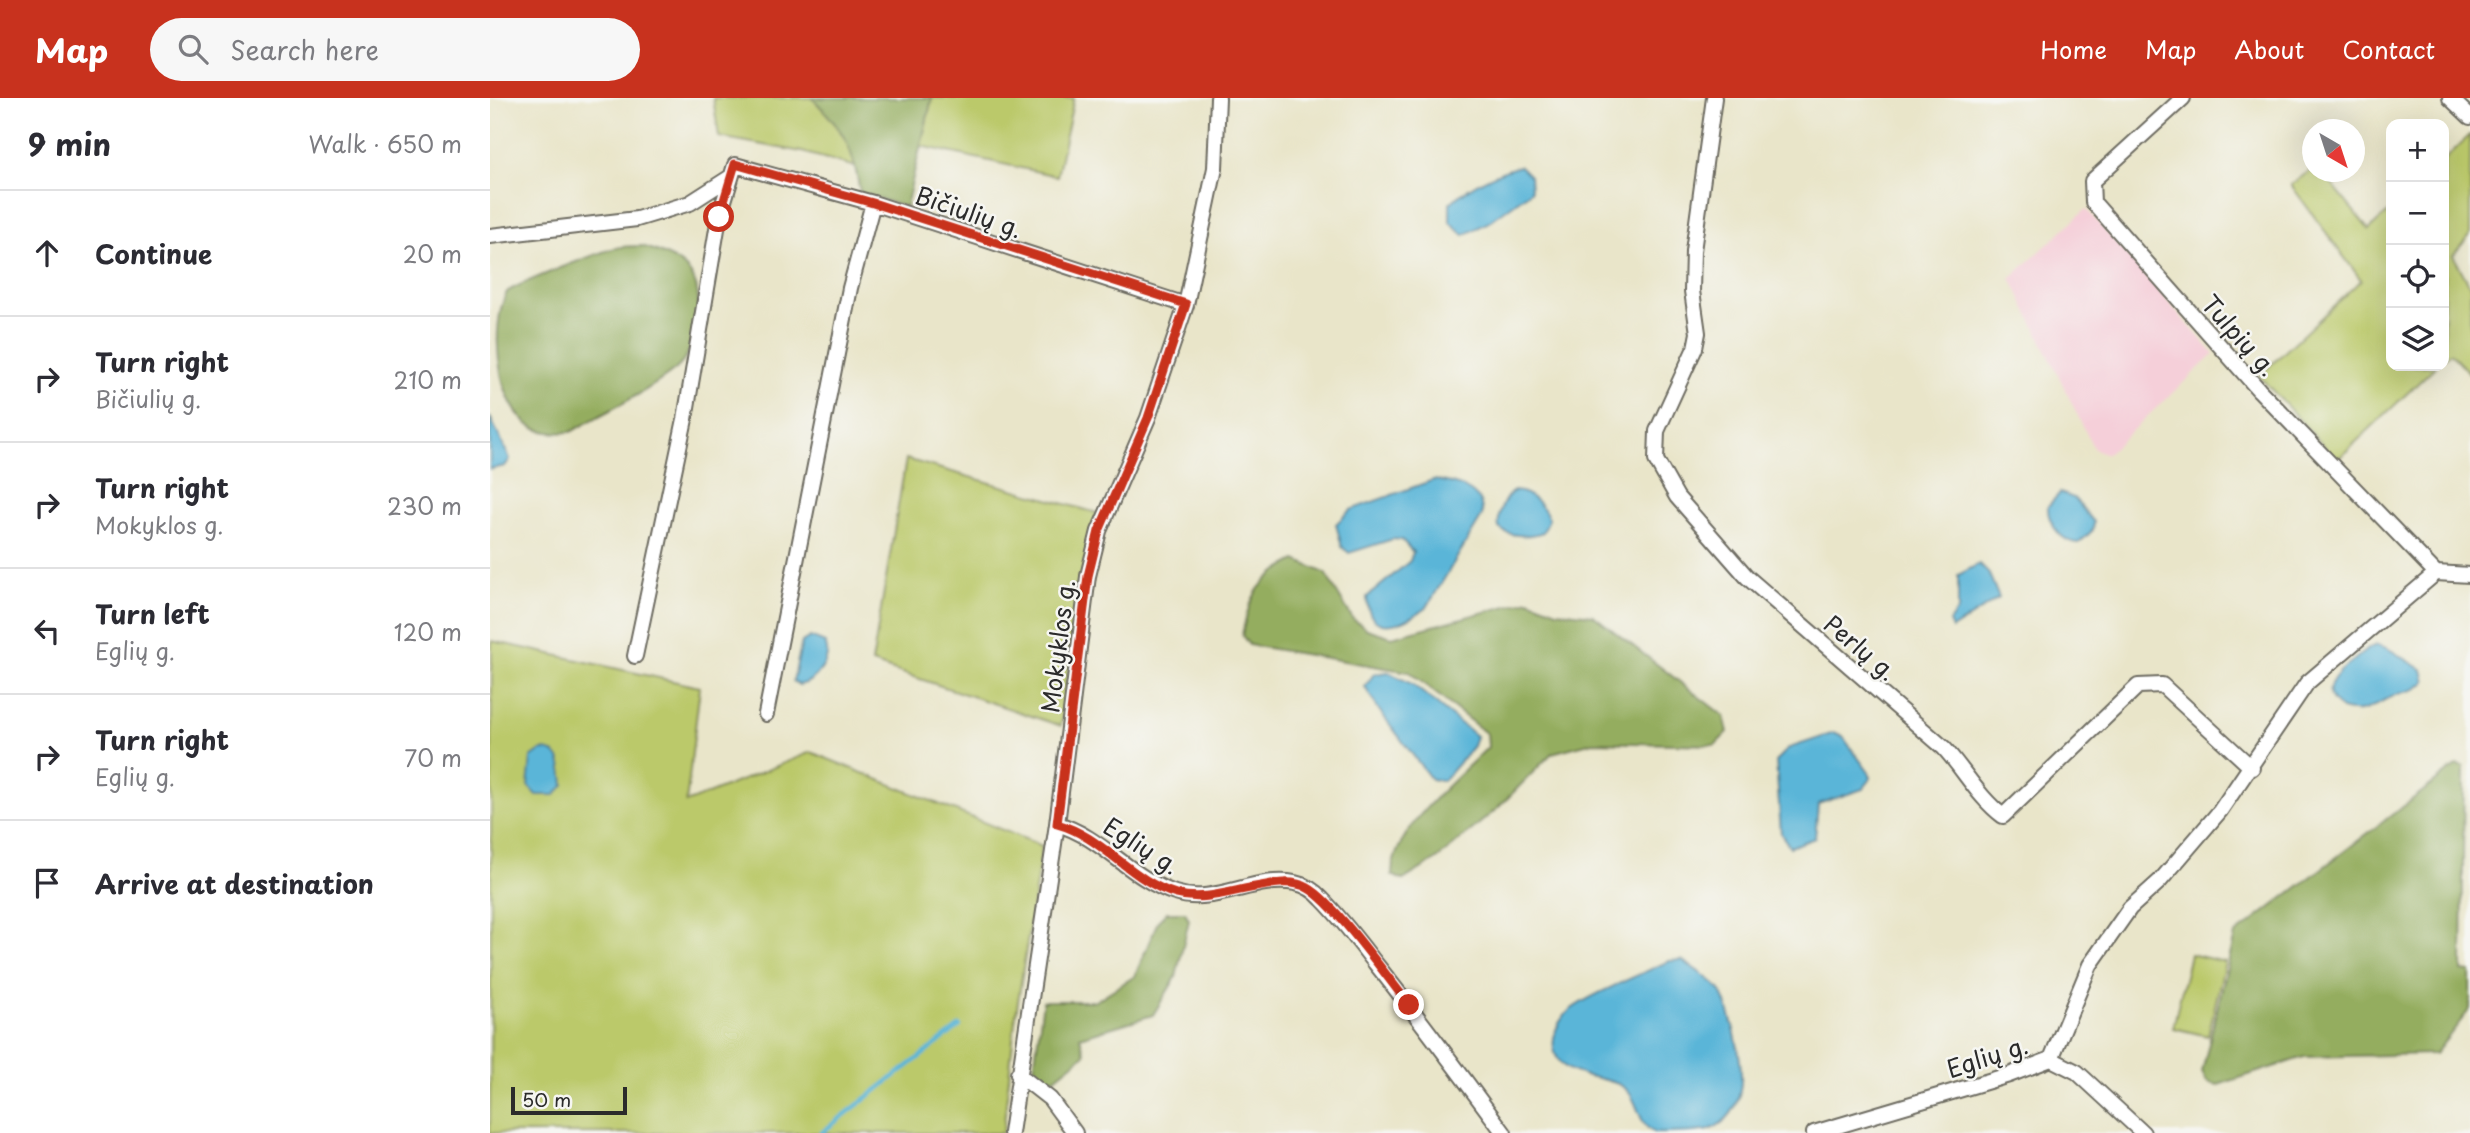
<!DOCTYPE html>
<html lang="en">
<head>
<meta charset="utf-8">
<style>
	:root { --surface:#fff; --page:#f7f7f7; --text:#2b2b33; --muted:#7c7c81; --line:#e1e1e2; --accent:#c8321e }
	body { margin:0; font-family:"Playpen Sans",sans-serif; background:var(--page); color:var(--text) }
	.controls { position:absolute; right:21px; top:21px; display:grid; overflow:hidden; border-radius:14px; box-shadow:0 7px 28px #0002 }
	.controls button { width:63px; height:63px; display:grid; place-items:center; padding:0; border:0; border-bottom:2px solid var(--line); background:var(--surface); color:var(--text); font:35px sans-serif }
	.compass { position:absolute; left:1812px; top:21px; width:63px; height:63px; border-radius:50%; background:var(--surface); box-shadow:0 7px 28px #0002; rotate:141deg }
	.scale { position:absolute; left:21px; bottom:18px; width:116px; box-sizing:border-box; padding-left:7px; border:4px solid #2b2b2b; border-top:0; font-size:19px; line-height:24px; white-space:nowrap; color:#2b2b2b; -webkit-text-stroke:5px #f6f6f2; paint-order:stroke }
	.stop { position:absolute; width:21px; height:21px; margin:-16px; border:5px solid #c8321e; border-radius:50%; background:#fff }
	.stop.end { background:#c8321e; border-color:#fff; box-shadow:0 2px 7px #0008 }
	.list { margin:0; padding:0; list-style:none }
	h2 { display:flex; justify-content:space-between; align-items:center; height:91px; margin:0; padding:0 28px; font-size:30px }
	h2 small { font-size:23px; font-weight:400; color:var(--muted) }
	.list li { display:grid; grid-template-columns:46px 1fr auto; gap:21px; align-items:center; box-sizing:border-box; height:126px; padding:0 28px; border-top:2px solid var(--line) }
	.list b { display:block; font-size:26px; white-space:nowrap }
	.list p { margin:0; font-size:23px; white-space:nowrap; color:var(--muted) }
	.list em { font-size:23px; font-style:normal; color:var(--muted) }
	.icon { flex:none; width:38px; height:38px; fill:none; stroke:currentColor; stroke-width:2; stroke-linecap:round; stroke-linejoin:round }
	.map { position:relative; flex:none; width:1980px; height:1035px; overflow:hidden }
	header { display:flex; align-items:center; gap:42px; box-sizing:border-box; height:98px; padding:0 35px; background:var(--accent); color:#fff }
	header strong { font-size:33px }
	nav { display:flex; gap:38px; margin-inline-start:auto; font-size:24px }
	.search { width:490px; height:63px; background:var(--page); display:flex; align-items:center; gap:18px; box-sizing:border-box; padding:0 24px; border-radius:38px; color:var(--muted); font-size:26px }
	main { display:flex }
	aside { flex:1; background:var(--surface) }
	.map>svg:first-child { display:block }
	.built { fill:#f5cfd9 }
	.green { fill:#bbc96b; stroke:#737a4b; stroke-width:2 }
	.forest { fill:#94ad5f; stroke:#606c45; stroke-width:2 }
	.water { fill:#5ab5d8; stroke:#427082; stroke-width:2 }
	.lines { fill:none; stroke-linecap:round; stroke-linejoin:round }
	.stream { stroke:#5ab5d8; stroke-width:4.5 }
	.minor-casing { stroke:#6e6c62; stroke-width:18 }
	.minor { stroke:#fff; stroke-width:14 }
	.route { stroke:#c8321e; stroke-width:9 }
	.labels { text-anchor:middle; dominant-baseline:central; stroke-width:5; stroke-linejoin:round; paint-order:stroke }
	.street-label { font-size:24px; fill:#2b2b2b; stroke:#f6f6f2 }
</style>
</head>
<body>
<header>
<strong>Map</strong>
<div class="search"><svg class="icon" aria-label="search" viewBox="0 0 24 24"><circle cx="10" cy="10" r="6"/><path d="M15 15l6 6"/></svg>Search here</div>
<nav><a>Home</a><a>Map</a><a>About</a><a>Contact</a></nav>
</header>
<main>
<aside>
<h2>9 min<small>Walk · 650 m</small></h2>
<ul class="list">
<li><svg class="icon" aria-label="ahead" viewBox="0 0 24 24"><path d="M12 20V5M6 11l6-6 6 6"/></svg><div><b>Continue</b></div><em>20 m</em></li>
<li><svg class="icon" aria-label="right" viewBox="0 0 24 24"><path d="M7 20v-9h11M14 6l5 5-5 5"/></svg><div><b>Turn right</b><p>Bičiulių g.</p></div><em>210 m</em></li>
<li><svg class="icon" aria-label="right" viewBox="0 0 24 24"><path d="M7 20v-9h11M14 6l5 5-5 5"/></svg><div><b>Turn right</b><p>Mokyklos g.</p></div><em>230 m</em></li>
<li><svg class="icon" aria-label="left" viewBox="0 0 24 24"><path d="M17 20v-9H6M10 6l-5 5 5 5"/></svg><div><b>Turn left</b><p>Eglių g.</p></div><em>120 m</em></li>
<li><svg class="icon" aria-label="right" viewBox="0 0 24 24"><path d="M7 20v-9h11M14 6l5 5-5 5"/></svg><div><b>Turn right</b><p>Eglių g.</p></div><em>70 m</em></li>
<li><svg class="icon" aria-label="arrive" viewBox="0 0 24 24"><path d="M6 21V4h12l-3 4 3 4H6"/></svg><div><b>Arrive at destination</b></div></li>
</ul>
</aside>
<div class="map">
<svg width="1980" height="1035" viewBox="0 0 1980 1035">
	<rect width="100%" height="100%" fill="#f6f6f2"/>
	<filter id="ink" filterUnits="userSpaceOnUse"><feTurbulence type="fractalNoise" baseFrequency=".0143" numOctaves="2"/><feDisplacementMap in="SourceGraphic" scale="14" xChannelSelector="R" yChannelSelector="G"/><feConvolveMatrix kernelMatrix="1 2 1 2 8 2 1 2 1" color-interpolation-filters="sRGB"/></filter>
	<filter id="wash" filterUnits="userSpaceOnUse"><feTurbulence type="fractalNoise" baseFrequency=".00686" numOctaves="4" result="noise"/><feDisplacementMap in="SourceGraphic" scale="28" xChannelSelector="R" yChannelSelector="G"/><feGaussianBlur stdDeviation="1.57" result="paint"/><feColorMatrix in="noise" values="0 0 0 0 0 0 0 0 0 0 0 0 0 0 0 0 0 1.4 0 .05"/><feComposite in="paint" operator="in"/></filter>
	<g filter="url(#wash)">
		<rect width="100%" height="100%" fill="#e9e5c9"/>
		<path class="built" d="M 1596,111 L 1724,256 L 1617,356 L 1604,351 L 1521,180 Z"/>
		<path class="green" d="M 223,0 L 322,0 C 343,21 359,40 366,69 L 312,54 L 229,39 Z
			M 442,0 L 584,0 L 567,78 L 431,48 Z
			M 1980,37 L 1980,137 L 1963,157 L 1980,188 L 1980,276 L 1960,255 L 1954,260 L 1954,62 Z
			M 1822,71 L 1832,74 L 1879,132 L 1901,111 L 1901,268 L 1946,268 L 1847,362 L 1769,278 L 1871,182 L 1801,87 Z
			M 416,361 L 607,415 L 588,493 L 571,628 L 382,565 Z
			M 2,543 L 210,589 L 196,705 L 321,654 L 552,748 L 525,923 L 513,1035 L 0,1035 Z
			M 1700,856 L 1735,864 L 1718,938 L 1683,930 Z"/>
		<path class="forest" d="M 322,0 L 442,0 L 416,109 L 370,95 C 363,49 355,33 322,0 Z
			M 152,148 C 199,163 215,178 206,228 C 203,244 199,260 186,271 C 158,294 113,315 81,334 C 67,335 57,336 44,330 C 5,310 0,226 17,194 C 25,187 112,153 126,150 C 134,148 144,148 152,148 Z
			M 806,462 L 835,475 L 863,521 L 877,531 L 902,539 L 1039,502 L 1067,513 L 1103,517 L 1234,618 L 1238,634 L 1225,647 L 1103,644 L 1062,655 L 1008,710 L 947,761 L 913,782 L 902,777 C 902,731 967,681 998,649 L 997,636 L 919,574 L 759,547 L 752,537 C 760,496 769,481 806,462 Z
			M 1967,667 L 1974,669 L 1972,873 L 1980,874 L 1980,911 L 1945,956 L 1814,959 L 1728,987 L 1717,984 L 1712,974 L 1745,837 Z
			M 677,814 L 695,814 L 699,822 L 686,879 L 663,917 L 590,939 L 595,956 L 564,981 L 543,978 L 553,903 L 605,903 L 645,878 L 668,823 Z"/>
		<path class="water" d="M 1030,68 L 1040,78 L 1041,93 L 999,124 L 974,137 L 960,124 L 960,105 C 980,88 1004,75 1030,68 Z
			M 0,319 L 20,361 L 15,368 L 0,371 Z
			M 943,382 C 965,384 995,392 992,418 L 937,509 C 914,526 878,542 877,499 L 920,463 L 923,454 L 912,442 L 903,441 L 859,455 L 852,449 L 846,426 L 860,412 Z
			M 1024,393 C 1040,394 1053,406 1059,421 L 1053,434 C 1040,439 1019,439 1009,430 C 1007,418 1013,399 1024,393 Z
			M 1570,395 L 1584,400 L 1604,424 L 1603,432 L 1589,445 C 1572,445 1557,425 1558,408 Z
			M 1489,466 L 1499,476 L 1509,500 L 1462,531 L 1459,524 L 1468,512 L 1468,477 Z
			M 320,539 L 335,545 C 343,561 326,584 309,587 L 303,583 L 312,544 Z
			M 1887,547 L 1897,550 L 1933,572 L 1936,583 C 1927,594 1917,592 1905,597 C 1884,605 1876,619 1852,611 C 1826,594 1846,575 1863,563 C 1870,557 1878,549 1887,547 Z
			M 898,574 L 922,586 L 986,638 L 983,648 L 953,683 L 941,681 L 889,612 L 875,589 L 884,576 Z
			M 1344,635 L 1353,639 L 1380,676 L 1380,682 L 1373,691 L 1328,706 L 1325,740 L 1300,749 L 1291,736 L 1286,663 L 1299,650 Z
			M 52,652 C 73,652 72,670 74,687 L 65,697 L 46,697 L 38,688 L 41,660 Z
			M 1192,862 C 1204,871 1221,881 1230,892 C 1237,903 1239,916 1243,928 C 1252,963 1263,1014 1219,1032 C 1203,1035 1182,1035 1165,1035 C 1145,1026 1150,995 1128,986 C 1111,978 1086,980 1072,966 C 1057,951 1064,927 1078,914 C 1094,899 1156,874 1179,863 Z"/>
		<g class="lines">
			<path class="stream" d="M 331,1035 L 470,928"/>
		</g>
	</g>
	<g filter="url(#ink)">
		<g class="lines">
			<g class="minor-casing">
				<path id="minor" d="M 1224,0 L 1203,153 L 1202,193 L 1208,235 L 1205,250 L 1167,333 L 1166,362 L 1187,399 L 1257,479 L 1454,650 C 1474,672 1489,700 1513,718 L 1648,588 L 1672,587 L 1762,670
					M 1693,0 L 1602,83 L 1603,104 L 1769,292 L 1946,475 L 1980,477
					M 1960,0 L 1980,19
					M 0,138 L 147,121 L 200,105 L 239,80
					M 145,558 L 195,321 L 229,119 L 245,67 L 383,105 L 696,207
					M 276,616 L 360,190 L 383,105
					M 567,726 C 611,738 641,781 685,795 C 725,808 765,777 805,785 C 815,787 825,793 832,801 C 852,821 869,844 886,866 C 930,921 972,978 1014,1035
					M 1561,961 L 1587,974 L 1653,1035
					M 528,976 L 560,1001 L 585,1035
					M 521,1035 L 567,726 L 598,478 L 609,433 L 658,320 L 696,207 L 725,70 L 728,0
					M 1324,1035 L 1519,977 L 1561,961 L 1600,867 L 1640,810 L 1670,783 L 1730,713 L 1817,585 L 1946,475"/>
			</g>
			<use href="#minor" class="minor"/>
		</g>
	</g>
	<g class="lines" filter="url(#ink)">
		<path class="route" d="M 229,119 L 245,66 L 383,105 L 696,206 L 658,320 L 609,433 L 598,478 L 567,726 C 612,738 641,783 686,796 C 715,804 743,792 771,788 C 786,785 804,782 818,790 C 844,804 899,881 919,907"/>
	</g>
	<g class="labels">
		<g class="street-label">
			<text transform="translate(479 113) rotate(19)">Bičiulių g.</text>
			<text transform="translate(1750 237) rotate(48)">Tulpių g.</text>
			<text transform="translate(567 548) rotate(-83)">Mokyklos g.</text>
			<text transform="translate(1371 549) rotate(40)">Perlų g.</text>
			<text transform="translate(652 747) rotate(32)">Eglių g.</text>
			<text transform="translate(1497 958) rotate(-18)">Eglių g.</text>
		</g>
	</g>
</svg>
<div class="controls">
<button>+</button>
<button>−</button>
<button><svg class="icon" aria-label="locate" viewBox="0 0 24 24"><circle cx="12" cy="12" r="6"/><path d="M12 2v4M12 18v4M2 12h4M18 12h4"/></svg></button>
<button><svg class="icon" aria-label="layers" viewBox="0 0 24 24"><path d="M12 4l9 5-9 5-9-5zM3 14l9 5 9-5"/></svg></button>
</div>
<svg class="compass" viewBox="-18 -18 36 36"><path d="M0-13l5 13h-10z" fill="#e53935"/><path d="M0 13l5-13h-10z" fill="#7c7c81"/></svg>
<div class="scale">50 m</div>
<div class="stop" style="left:229px;top:119px"></div>
<div class="stop end" style="left:919px;top:907px"></div>
</div>
</main>
</body>
</html>
